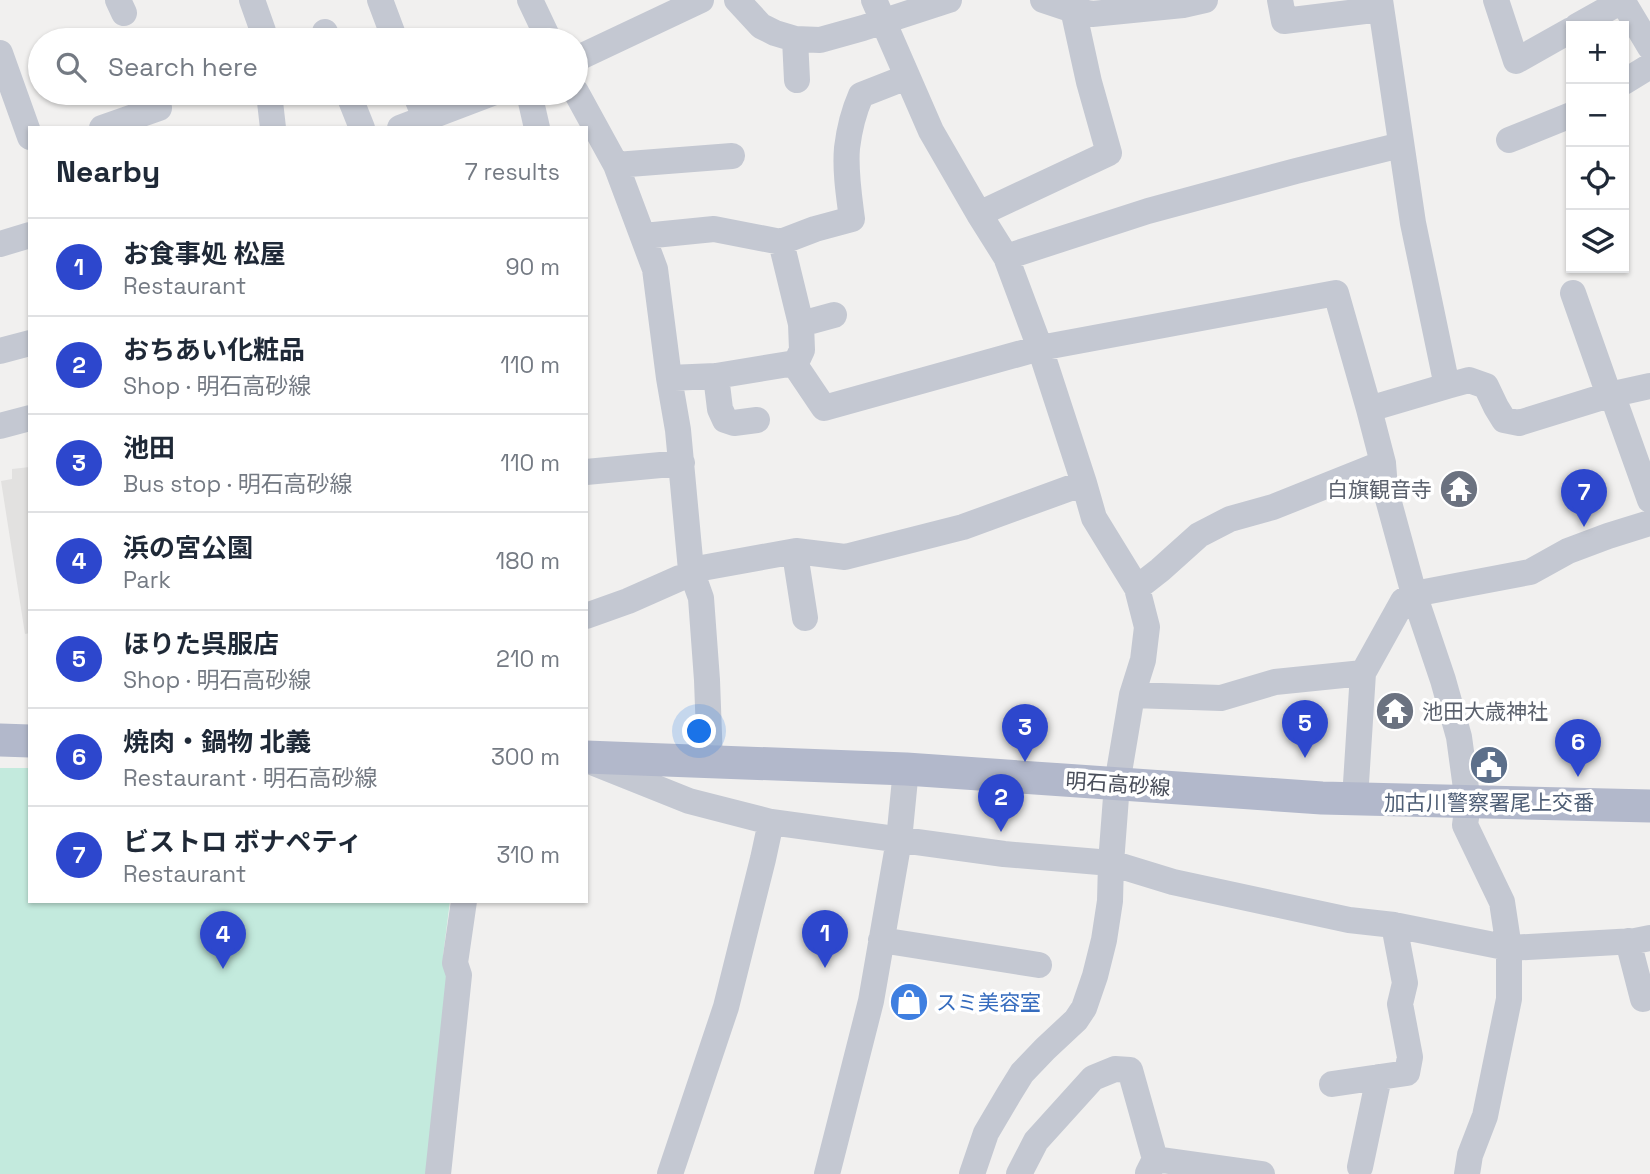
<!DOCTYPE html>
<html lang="en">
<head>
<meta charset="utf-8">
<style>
	:root { --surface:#fff; --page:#f6f6f7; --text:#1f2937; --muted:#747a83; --line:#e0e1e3; --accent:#2d47cd }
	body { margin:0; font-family:"Space Grotesk","Noto Sans JP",sans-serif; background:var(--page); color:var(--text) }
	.controls { position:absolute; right:21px; top:21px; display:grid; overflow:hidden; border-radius:0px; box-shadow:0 2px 5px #0004 }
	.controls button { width:63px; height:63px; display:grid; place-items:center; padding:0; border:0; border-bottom:2px solid var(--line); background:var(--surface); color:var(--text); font:35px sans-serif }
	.you { position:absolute; left:700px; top:732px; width:24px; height:24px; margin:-18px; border:5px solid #fff; border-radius:50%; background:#1a73e8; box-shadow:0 0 0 10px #1a73e833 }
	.badge { display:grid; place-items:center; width:46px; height:46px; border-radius:50%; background:var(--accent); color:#fff; font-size:23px; font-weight:700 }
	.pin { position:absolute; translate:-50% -58px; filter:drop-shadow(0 2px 4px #0008) }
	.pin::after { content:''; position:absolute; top:37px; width:24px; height:21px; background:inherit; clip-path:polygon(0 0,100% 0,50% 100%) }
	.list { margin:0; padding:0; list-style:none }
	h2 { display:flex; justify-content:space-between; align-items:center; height:91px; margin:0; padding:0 28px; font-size:30px }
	h2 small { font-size:23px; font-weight:400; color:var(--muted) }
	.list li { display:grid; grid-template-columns:46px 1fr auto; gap:21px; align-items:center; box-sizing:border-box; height:98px; padding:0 28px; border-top:2px solid var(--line) }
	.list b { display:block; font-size:26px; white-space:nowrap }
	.list p { margin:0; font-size:23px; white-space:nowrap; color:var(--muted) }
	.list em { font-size:23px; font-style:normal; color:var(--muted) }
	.icon { flex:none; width:38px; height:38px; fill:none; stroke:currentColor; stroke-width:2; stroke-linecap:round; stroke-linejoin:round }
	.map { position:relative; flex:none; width:1650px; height:1174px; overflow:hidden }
	.search { position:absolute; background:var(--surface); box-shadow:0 2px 5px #0004; left:28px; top:28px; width:560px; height:77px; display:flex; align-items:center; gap:18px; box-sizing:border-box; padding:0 24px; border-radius:38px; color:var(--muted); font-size:26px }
	.panel { position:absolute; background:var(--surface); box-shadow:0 2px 5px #0004; left:28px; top:126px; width:560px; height:777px; border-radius:0px }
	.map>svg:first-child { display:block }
	.education { fill:#e2e1e0 }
	.green { fill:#c3eadd }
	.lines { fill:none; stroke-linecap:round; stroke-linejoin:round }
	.minor { stroke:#c4c8d2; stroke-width:26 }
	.major { stroke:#b2b8cb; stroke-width:33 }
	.labels { text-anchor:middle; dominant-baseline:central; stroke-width:7; stroke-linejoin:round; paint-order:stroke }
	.worship-label { font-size:21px; fill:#5b616d; stroke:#fff; text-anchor:end }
	.street-label { font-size:21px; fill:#494e5a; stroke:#fff }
	.service-label { font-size:21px; fill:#4e5e75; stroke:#fff }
	.shop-label { font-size:21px; fill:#366cbe; stroke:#fff; text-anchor:start }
</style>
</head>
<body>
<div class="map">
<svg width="1650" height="1174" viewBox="0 0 1650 1174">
	<rect width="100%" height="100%" fill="#f1f0ef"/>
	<path class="education" d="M 30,467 L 30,633 L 25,634 L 1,481 L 12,479 L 12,469 Z"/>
	<path class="green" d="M 0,768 L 30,768 L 30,901 L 450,901 L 443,956 L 450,981 L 428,1174 L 0,1174 Z"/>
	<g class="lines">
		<path class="minor" d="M 118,0 L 124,13
			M 252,0 L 263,31 L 264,40
			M 380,0 L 395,40
			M 530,0 L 549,40
			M 737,0 L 761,26 L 775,33 L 795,39 L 820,40 L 863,28 L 949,0
			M 874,0 L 931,131 L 979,214 L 1006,257 L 1040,348 L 1084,483 L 1094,518 L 1137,588 L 1147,627 L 1143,660 L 1132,695 L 1117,784 L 1111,863 L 1110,901 L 1104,940 L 1095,976 L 1084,1008 L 1076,1020 L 1045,1049 L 1022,1073 L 1009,1094 L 986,1133 L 972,1174
			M 1043,0 L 1073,10 L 1092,14 L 1183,5 L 1205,0
			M 1280,0 L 1284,21 L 1381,9
			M 1380,0 L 1413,223 L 1447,386 L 1369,409 L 1383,463 L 1385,488 L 1414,594 L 1443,680 L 1459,737 L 1468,803 L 1465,825 L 1502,902 L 1509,948 L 1509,999 L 1485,1116 L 1470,1155 L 1467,1174
			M 1496,0 L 1516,61 L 1571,30
			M 1622,0 L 1650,47
			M 1577,26 L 1622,1
			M 325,32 L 328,40
			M 795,39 L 797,80
			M 0,53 L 30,137
			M 576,59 L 701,0
			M 1624,82 L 1650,66
			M 576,92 L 616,165 L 655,269 L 669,378 L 678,430 L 691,570 L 701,598 L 707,680 L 710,761
			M 269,93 L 273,128
			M 348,93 L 362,128
			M 415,93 L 425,118
			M 529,93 L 537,128
			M 102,128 L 159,108
			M 400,128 L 492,93
			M 1509,140 L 1571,115
			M 616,165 L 732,156
			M 979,214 L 1109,153 L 1089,82 L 1071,0
			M 644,236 L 714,229 L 781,242 L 815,229 L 852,219 C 849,196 845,171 847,148 C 849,131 854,111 861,95 L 907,77
			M 781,242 L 801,324 L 802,350 L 795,365
			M 0,244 L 30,235
			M 1006,257 L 1148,211 L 1296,171 L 1401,145
			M 1573,293 L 1609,395
			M 801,324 L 834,315
			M 0,351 L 30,343
			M 716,376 L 720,409 L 725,420 L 734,423 L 757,420
			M 669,378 L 716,376 L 789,364 L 795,365 L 824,408 L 1040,348 L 1336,293 L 1369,409
			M 1447,386 L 1469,380 L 1486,386 L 1496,407 L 1504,420 L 1519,423 L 1609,395 L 1650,386
			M 1612,394 L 1650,500
			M 0,426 L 30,418
			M 586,472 L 682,463
			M 796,551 L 796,560 L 805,618
			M 691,570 L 796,551 L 845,557 L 963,527 L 1084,483
			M 1137,588 L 1160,570 L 1199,535 L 1230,519 L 1273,507 L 1383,463
			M 586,616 L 628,601 L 680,578 L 692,575
			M 1132,695 L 1221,698 L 1275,682 L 1363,673
			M 594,763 L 689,801 L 771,822 L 1004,854 L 1111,863 L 1173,882 L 1349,920 L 1394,925 L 1509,948 L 1635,941 L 1650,938
			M 1355,799 L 1363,673 L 1403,601 L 1414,594 L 1530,572 L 1568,551 L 1608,536 L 1650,523
			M 881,940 L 1039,965
			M 1628,941 L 1643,999
			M 1332,1084 L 1407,1073 L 1410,1057 L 1400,1004 L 1405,983 L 1394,925
			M 1360,1167 L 1379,1077
			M 1148,1173 L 1155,1159 L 1262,1174
			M 438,1174 L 458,985 L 459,975 L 455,963 L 464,901
			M 670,1174 L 726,1007 L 763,859 L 771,822
			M 827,1174 L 871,1001 L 899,840 L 906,769
			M 1019,1174 L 1036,1141 L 1093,1078 L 1115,1069 L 1130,1070 L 1155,1159"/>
		<path class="major" d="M 0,740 L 30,741
			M 586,757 L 906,769 L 1322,798 L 1650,806"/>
	</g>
	<defs>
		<g id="temple-disc" transform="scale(2.0125)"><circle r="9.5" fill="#6b7280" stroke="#fff"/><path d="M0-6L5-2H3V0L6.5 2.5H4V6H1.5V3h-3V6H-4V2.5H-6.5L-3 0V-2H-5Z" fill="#fff"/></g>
		<g id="civic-disc" transform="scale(2.0125)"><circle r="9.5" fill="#5c6f8a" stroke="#fff"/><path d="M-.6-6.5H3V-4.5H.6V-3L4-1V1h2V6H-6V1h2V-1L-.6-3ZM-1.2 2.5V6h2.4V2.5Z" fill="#fff"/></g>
		<g id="shop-disc" transform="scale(2.0125)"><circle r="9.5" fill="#3f7fe0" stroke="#fff"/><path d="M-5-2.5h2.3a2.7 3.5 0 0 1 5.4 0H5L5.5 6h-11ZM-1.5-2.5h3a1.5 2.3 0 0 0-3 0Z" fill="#fff"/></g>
	</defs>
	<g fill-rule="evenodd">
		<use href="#temple-disc" x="1459" y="489"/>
		<use href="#temple-disc" x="1395" y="711"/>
		<use href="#civic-disc" x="1489" y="765"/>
		<use href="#shop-disc" x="909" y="1002"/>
	</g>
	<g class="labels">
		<g class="worship-label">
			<text x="1432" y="489">白旗観音寺</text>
			<text x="1422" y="711" text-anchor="start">池田大歳神社</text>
		</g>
		<g class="street-label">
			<text transform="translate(1118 784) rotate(4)">明石高砂線</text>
		</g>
		<g class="service-label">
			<text x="1489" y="802">加古川警察署尾上交番</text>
		</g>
		<g class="shop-label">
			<text x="936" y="1002">スミ美容室</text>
		</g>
	</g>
</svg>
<div class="controls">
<button>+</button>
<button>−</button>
<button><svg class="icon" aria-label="locate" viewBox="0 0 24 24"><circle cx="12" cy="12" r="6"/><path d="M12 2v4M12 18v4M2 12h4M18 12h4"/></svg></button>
<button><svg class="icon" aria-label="layers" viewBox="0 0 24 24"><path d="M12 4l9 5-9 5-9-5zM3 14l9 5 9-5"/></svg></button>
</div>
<div class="you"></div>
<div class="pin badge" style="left:825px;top:968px">1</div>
<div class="pin badge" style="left:1001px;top:832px">2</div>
<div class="pin badge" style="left:1025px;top:762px">3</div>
<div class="pin badge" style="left:223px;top:969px">4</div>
<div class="pin badge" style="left:1305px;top:758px">5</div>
<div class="pin badge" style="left:1578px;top:777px">6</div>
<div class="pin badge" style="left:1584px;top:527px">7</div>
<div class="search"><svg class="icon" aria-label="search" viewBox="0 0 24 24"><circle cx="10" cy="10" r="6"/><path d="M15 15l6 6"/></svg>Search here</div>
<section class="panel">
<h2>Nearby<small>7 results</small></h2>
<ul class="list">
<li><span class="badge">1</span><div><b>お食事処 松屋</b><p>Restaurant</p></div><em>90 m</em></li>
<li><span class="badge">2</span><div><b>おちあい化粧品</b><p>Shop · 明石高砂線</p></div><em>110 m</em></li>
<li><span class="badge">3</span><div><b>池田</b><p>Bus stop · 明石高砂線</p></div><em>110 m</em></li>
<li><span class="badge">4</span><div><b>浜の宮公園</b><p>Park</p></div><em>180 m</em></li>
<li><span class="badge">5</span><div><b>ほりた呉服店</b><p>Shop · 明石高砂線</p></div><em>210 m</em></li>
<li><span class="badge">6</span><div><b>焼肉・鍋物 北義</b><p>Restaurant · 明石高砂線</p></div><em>300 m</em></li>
<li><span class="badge">7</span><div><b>ビストロ ボナペティ</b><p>Restaurant</p></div><em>310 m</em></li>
</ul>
</section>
</div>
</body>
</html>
